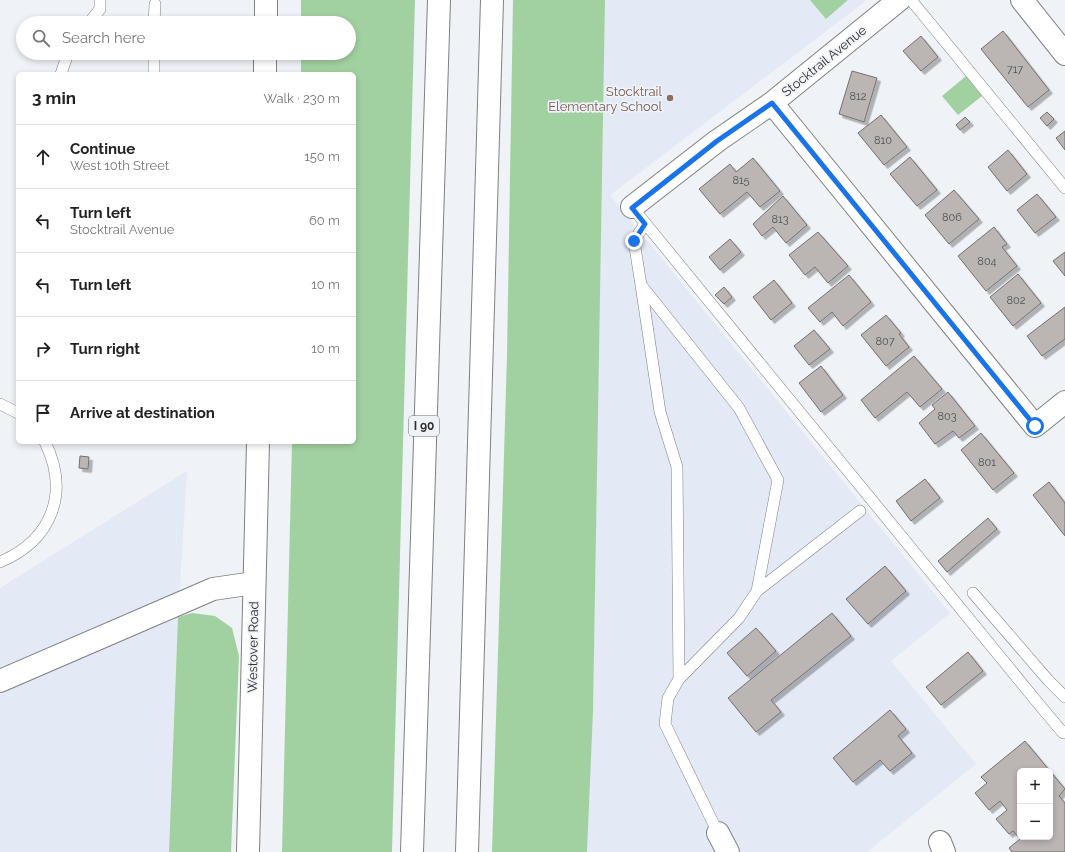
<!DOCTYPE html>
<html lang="en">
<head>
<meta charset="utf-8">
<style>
	:root { --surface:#fff; --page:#f2f2f2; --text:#222; --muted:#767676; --line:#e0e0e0 }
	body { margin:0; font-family:Raleway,sans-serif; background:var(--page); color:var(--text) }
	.controls { position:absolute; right:12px; bottom:12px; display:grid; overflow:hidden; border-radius:6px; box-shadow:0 2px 6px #0003 }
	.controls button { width:36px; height:36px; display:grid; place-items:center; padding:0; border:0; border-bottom:1px solid var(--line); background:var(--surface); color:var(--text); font:20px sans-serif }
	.stop { position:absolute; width:12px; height:12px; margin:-9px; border:3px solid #1a73e8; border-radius:50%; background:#fff }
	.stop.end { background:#1a73e8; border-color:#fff; box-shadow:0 1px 4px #0008 }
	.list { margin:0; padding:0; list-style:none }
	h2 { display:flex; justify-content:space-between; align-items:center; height:52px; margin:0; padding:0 16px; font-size:17px }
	h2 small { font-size:13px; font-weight:400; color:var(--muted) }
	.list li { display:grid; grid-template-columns:26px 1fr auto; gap:12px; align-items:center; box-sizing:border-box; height:64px; padding:0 16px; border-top:1px solid var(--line) }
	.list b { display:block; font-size:15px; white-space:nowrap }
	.list p { margin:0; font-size:13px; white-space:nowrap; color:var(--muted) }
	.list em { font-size:13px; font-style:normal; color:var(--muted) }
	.icon { flex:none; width:22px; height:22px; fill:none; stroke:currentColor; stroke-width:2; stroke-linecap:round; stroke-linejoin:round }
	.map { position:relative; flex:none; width:1065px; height:852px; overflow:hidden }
	.search { position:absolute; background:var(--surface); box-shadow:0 2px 6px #0003; left:16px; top:16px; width:340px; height:44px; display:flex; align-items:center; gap:10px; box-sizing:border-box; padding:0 14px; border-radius:22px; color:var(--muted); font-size:15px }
	.panel { position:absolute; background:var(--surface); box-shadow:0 2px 6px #0003; left:16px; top:72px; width:340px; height:372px; border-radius:6px }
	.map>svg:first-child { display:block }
	.built { fill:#e3e9f5 }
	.green { fill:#a2d1a1 }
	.building { fill:#bbb5b4; stroke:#75706f; filter:url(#shadow) }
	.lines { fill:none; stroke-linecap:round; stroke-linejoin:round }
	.lane-casing { stroke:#7e8084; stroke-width:12 }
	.street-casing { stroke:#7e8084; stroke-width:24 }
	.secondary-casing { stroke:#7e8084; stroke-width:24 }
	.highway-casing { stroke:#7e8084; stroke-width:24 }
	.lane { stroke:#fff; stroke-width:11 }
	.street { stroke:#fff; stroke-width:22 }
	.secondary { stroke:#fff; stroke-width:22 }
	.highway { stroke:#fff; stroke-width:22 }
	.route { stroke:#1a73e8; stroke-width:5 }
	.education-dot { fill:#8d6e63; stroke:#eff2f6; stroke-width:1.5 }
	.labels { text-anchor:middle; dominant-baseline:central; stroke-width:3.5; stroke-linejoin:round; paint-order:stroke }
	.number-label { font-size:11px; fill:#515052 }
	.shield { fill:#eff2f6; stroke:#686a6c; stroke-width:1 }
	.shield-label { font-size:12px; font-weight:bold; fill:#2e2f31 }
	.street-label { font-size:13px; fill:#2e2f31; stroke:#eff2f6 }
	.education-label { font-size:13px; fill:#785e54; stroke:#eff2f6; text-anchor:end }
</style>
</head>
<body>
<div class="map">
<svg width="1065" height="852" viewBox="0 0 1065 852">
	<defs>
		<filter id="shadow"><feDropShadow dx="3.5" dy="3.5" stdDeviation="0" flood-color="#0004"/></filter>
	</defs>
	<rect width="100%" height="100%" fill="#eff2f6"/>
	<path class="built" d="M 605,0 L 867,0 L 610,195 L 950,613 L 891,661 L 976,764 L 867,852 L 587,852 L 593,712 Z
		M 187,471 L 178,617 L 169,852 L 0,852 L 0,588 Z"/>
	<path class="green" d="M 301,0 L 415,0 L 392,852 L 282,852 L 292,442 L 354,442 L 354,74 L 301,74 L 301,53 L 349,53 L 349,23 L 301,23 Z
		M 513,0 L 605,0 L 593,712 L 587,852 L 492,852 L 507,355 Z
		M 810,0 L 848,0 L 826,19 Z
		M 966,76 L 982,96 L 958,115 L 942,96 Z
		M 192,613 L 215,616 L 232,628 L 239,656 L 231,852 L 169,852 L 178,617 Z"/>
	<path class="building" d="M 1003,31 L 1049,90 L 1028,107 L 981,49 Z
		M 921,36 L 938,57 L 921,71 L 903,51 Z
		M 852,71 L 877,78 L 864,122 L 839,114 Z
		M 1047,112 L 1054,119 L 1047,126 L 1040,118 Z
		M 881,115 L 907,147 L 884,165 L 858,133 Z
		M 965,117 L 970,122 L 960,130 L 956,125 Z
		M 1065,131 L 1065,150 L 1056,138 Z
		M 1008,150 L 1027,174 L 1007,191 L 988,167 Z
		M 910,157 L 937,190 L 917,206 L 890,174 Z
		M 753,158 L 780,191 L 760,207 L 747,192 L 720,214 L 699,189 L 730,164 L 736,172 Z
		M 954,190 L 979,219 L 949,244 L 925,215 Z
		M 1037,194 L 1056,217 L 1035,233 L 1017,210 Z
		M 783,196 L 807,225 L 786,243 L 773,227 L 762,236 L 753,224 Z
		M 994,227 L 1007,244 L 1002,247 L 1017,266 L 986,291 L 958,256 Z
		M 818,232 L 848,266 L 828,283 L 815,267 L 805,275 L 789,255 Z
		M 730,239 L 741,252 L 720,270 L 709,257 Z
		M 1065,252 L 1065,276 L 1053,261 Z
		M 1018,274 L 1041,303 L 1013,326 L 990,297 Z
		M 849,275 L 871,302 L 843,326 L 832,312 L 820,322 L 808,308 Z
		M 774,280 L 792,303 L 771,320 L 753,297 Z
		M 724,287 L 732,297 L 724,304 L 715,295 Z
		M 1065,307 L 1065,339 L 1042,356 L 1027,336 Z
		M 886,315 L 901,333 L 899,334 L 909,347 L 886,366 L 861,335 Z
		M 814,330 L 830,349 L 809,365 L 794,346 Z
		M 914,356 L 942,389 L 920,407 L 907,392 L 875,418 L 861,400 Z
		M 821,366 L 843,395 L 821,412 L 799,383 Z
		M 948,392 L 975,426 L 959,438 L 953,431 L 935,444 L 919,423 L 935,409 L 932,405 Z
		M 981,433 L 1014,473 L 993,490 L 961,450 Z
		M 80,456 L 89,457 L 88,469 L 79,468 Z
		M 925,479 L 940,498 L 911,521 L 896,501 Z
		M 1049,482 L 1065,503 L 1065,536 L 1033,495 Z
		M 988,518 L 997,529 L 947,572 L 938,561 Z
		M 885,566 L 906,591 L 868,624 L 846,599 Z
		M 832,613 L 851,636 L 771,700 L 781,712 L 756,732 L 728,698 Z
		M 756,628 L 776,651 L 747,676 L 727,653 Z
		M 968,652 L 983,671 L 941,705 L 926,687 Z
		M 890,710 L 906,729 L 898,736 L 912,753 L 890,771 L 880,760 L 853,782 L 833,758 Z
		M 1025,741 L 1050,771 L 1020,771 L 1020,837 L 1050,837 L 1050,771 L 1065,789 L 1059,796 L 1065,803 L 1065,852 L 1012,852 L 1009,848 L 1020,839 L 1013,831 L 1009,834 L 996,819 L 1007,810 L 1000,801 L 989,810 L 975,793 L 987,783 L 981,777 Z"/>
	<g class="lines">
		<g class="lane-casing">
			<path id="lane" d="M 911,0 L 1065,188
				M 89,23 L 100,9 L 100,0
				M 154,23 L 155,4
				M 61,74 L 68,53
				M 154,74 L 154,53
				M 632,207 L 1037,702 L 1063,733 L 1065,731
				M 645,224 L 634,241 L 641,285 L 739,408 L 778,480 L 757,591 L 739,618 L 679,679 L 668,698 L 665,724 L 718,833
				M 641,285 L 660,412 L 677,467 L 679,679
				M 0,404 L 18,413
				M 0,562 C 52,540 70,493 45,442
				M 757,591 L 860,511
				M 973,593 L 1048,680 L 1065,697"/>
		</g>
		<g class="street-casing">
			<path id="street" d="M 1022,0 L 1065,54
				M 772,103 L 1035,426 L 1065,402
				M 632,207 L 717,141 L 772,103 L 899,0
				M 0,681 L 213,589 L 254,583
				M 718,833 L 728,852
				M 940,842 L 944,852"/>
		</g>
		<g class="secondary-casing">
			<path id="secondary" d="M 266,23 L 266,0
				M 265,74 L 265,53
				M 248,852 L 258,442"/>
		</g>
		<g class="highway-casing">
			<path id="highway" d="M 412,852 L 439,0
				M 467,852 L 492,0"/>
		</g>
		<use href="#lane" class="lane"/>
		<use href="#street" class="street"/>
		<use href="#secondary" class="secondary"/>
		<use href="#highway" class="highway"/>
	</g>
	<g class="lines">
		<path class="route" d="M 634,241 L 645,224 L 632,208 L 717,141 L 772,103 L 1035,426"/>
	</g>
	<circle class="education-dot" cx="670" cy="98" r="4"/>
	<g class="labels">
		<g class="number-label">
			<text x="1015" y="69">717</text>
			<text x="858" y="96">812</text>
			<text x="883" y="140">810</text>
			<text x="741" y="180">815</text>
			<text x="952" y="217">806</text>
			<text x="780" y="219">813</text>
			<text x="987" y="261">804</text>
			<text x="1016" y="300">802</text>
			<text x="885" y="341">807</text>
			<text x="947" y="416">803</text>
			<text x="987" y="462">801</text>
		</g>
		<rect class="shield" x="409" y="416" width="30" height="20" rx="3"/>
		<g class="shield-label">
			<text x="424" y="426">I 90</text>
		</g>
		<g class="street-label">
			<text transform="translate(824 61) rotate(-39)">Stocktrail Avenue</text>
			<text transform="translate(253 647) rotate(-89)">Westover Road</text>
		</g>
		<g class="education-label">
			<text x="662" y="91">Stocktrail<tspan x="662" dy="15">Elementary School</tspan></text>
		</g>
	</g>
</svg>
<div class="controls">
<button>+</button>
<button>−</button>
</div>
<div class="stop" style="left:1035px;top:426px"></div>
<div class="stop end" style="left:634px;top:241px"></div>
<div class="search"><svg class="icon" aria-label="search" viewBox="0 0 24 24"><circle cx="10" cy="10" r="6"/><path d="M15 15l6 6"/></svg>Search here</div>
<section class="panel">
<h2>3 min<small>Walk · 230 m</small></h2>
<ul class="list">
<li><svg class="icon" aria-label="ahead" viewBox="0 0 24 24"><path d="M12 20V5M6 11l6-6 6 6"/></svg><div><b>Continue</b><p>West 10th Street</p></div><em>150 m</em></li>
<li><svg class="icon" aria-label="left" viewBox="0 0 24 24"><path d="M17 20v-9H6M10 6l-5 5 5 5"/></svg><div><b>Turn left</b><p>Stocktrail Avenue</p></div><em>60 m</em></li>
<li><svg class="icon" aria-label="left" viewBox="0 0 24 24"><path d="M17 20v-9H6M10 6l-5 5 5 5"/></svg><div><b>Turn left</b></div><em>10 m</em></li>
<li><svg class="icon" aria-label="right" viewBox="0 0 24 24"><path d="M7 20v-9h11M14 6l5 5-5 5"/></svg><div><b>Turn right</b></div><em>10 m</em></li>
<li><svg class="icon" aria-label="arrive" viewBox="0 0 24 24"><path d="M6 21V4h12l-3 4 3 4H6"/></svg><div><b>Arrive at destination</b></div></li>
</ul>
</section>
</div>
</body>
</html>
